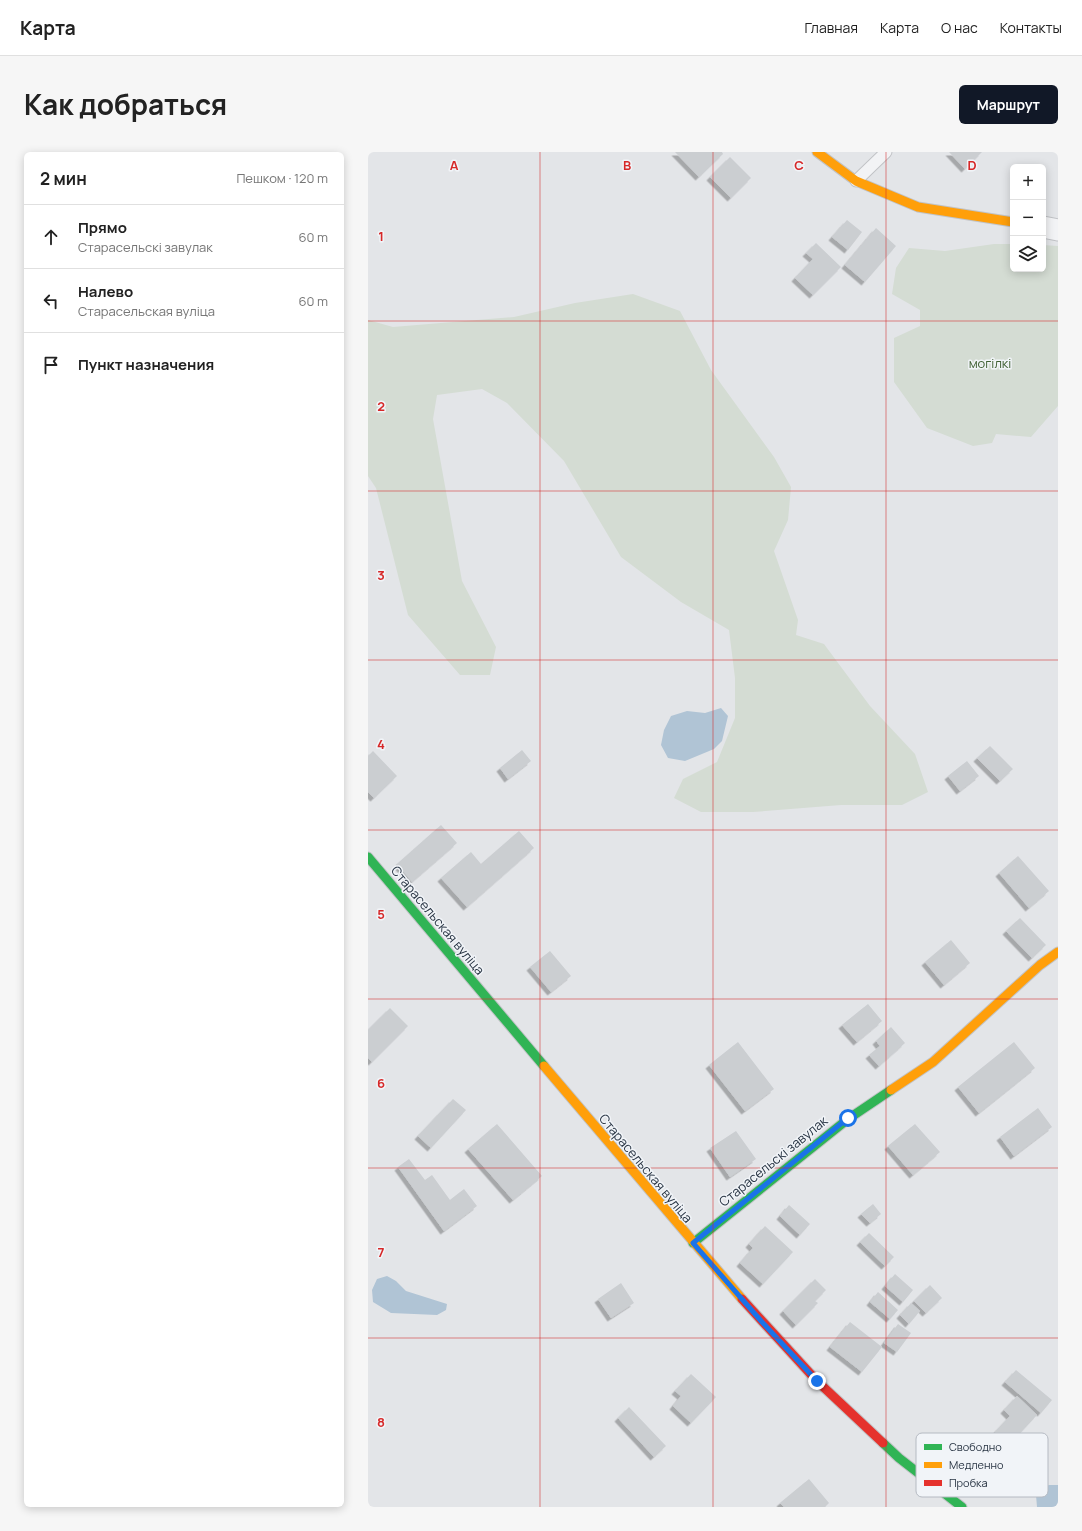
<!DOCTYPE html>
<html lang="ru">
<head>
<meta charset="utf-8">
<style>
	:root { --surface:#fff; --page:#f6f6f6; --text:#222; --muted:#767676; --line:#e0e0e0; --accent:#111827 }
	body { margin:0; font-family:Manrope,sans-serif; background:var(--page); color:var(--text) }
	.controls { position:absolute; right:12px; top:12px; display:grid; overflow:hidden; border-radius:6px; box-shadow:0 2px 10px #0003 }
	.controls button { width:36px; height:36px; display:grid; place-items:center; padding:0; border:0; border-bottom:1px solid var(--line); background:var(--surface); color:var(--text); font:20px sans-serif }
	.stop { position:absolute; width:12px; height:12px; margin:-9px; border:3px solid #1a73e8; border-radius:50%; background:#fff }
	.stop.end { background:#1a73e8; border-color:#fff; box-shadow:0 1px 4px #0008 }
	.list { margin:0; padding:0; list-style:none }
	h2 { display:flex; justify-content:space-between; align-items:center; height:52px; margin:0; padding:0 16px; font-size:17px }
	h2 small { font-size:13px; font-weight:400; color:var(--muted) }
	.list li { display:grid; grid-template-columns:26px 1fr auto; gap:12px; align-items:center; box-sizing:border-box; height:64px; padding:0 16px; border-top:1px solid var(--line) }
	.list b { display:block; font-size:15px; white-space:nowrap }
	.list p { margin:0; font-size:13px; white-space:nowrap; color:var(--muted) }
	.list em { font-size:13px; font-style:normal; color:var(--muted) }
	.icon { flex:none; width:22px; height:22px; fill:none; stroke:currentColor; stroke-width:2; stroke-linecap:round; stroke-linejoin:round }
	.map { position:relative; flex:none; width:690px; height:1355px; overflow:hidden; border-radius:6px }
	header { display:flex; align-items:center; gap:24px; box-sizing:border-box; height:56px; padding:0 20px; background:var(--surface); border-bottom:1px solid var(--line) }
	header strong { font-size:19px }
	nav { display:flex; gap:22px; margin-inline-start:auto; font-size:14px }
	.intro { display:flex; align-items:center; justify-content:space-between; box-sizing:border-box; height:96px; padding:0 24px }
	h1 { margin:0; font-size:28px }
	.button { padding:10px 18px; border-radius:6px; background:var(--accent); color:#fff; font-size:14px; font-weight:700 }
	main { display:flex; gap:24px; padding:0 24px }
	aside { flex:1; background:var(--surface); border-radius:6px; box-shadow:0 2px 10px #0003 }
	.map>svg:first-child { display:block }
	.green { fill:#d4dcd3 }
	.water { fill:#b0c4d5 }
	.building { fill:#cbced1; filter:url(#shadow) }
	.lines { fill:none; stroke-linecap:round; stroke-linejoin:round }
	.lane-casing { stroke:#c1c3c6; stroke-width:13 }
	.street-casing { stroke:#c1c3c6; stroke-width:23 }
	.fast-casing { stroke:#c1c3c6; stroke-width:11 }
	.slow-casing { stroke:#c1c3c6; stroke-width:11 }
	.jam-casing { stroke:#c1c3c6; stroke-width:11 }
	.lane { stroke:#f2f3f5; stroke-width:11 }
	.street { stroke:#f2f3f5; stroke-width:21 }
	.fast { stroke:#30b455; stroke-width:9 }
	.slow { stroke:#ff9f0a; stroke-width:9 }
	.jam { stroke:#e5322d; stroke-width:9 }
	.route { stroke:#1a73e8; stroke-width:5 }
	.grid { fill:none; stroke:#d62828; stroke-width:1; stroke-opacity:0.55 }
	.labels { text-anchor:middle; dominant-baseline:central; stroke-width:3; stroke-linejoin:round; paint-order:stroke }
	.park-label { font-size:13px; fill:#406034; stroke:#f1f4f8 }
	.street-label { font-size:13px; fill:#283443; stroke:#f1f4f8 }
	.key { fill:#f1f4f8; stroke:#b5bac2; stroke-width:1 }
	.key-label { font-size:11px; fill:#283443 }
	.grid-label { font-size:13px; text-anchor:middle; font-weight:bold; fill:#d62828; stroke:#f1f4f8; stroke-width:3; stroke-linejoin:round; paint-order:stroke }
</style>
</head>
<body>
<header>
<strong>Карта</strong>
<nav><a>Главная</a><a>Карта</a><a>О нас</a><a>Контакты</a></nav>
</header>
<div class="intro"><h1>Как добраться</h1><a class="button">Маршрут</a></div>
<main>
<aside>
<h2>2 мин<small>Пешком · 120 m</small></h2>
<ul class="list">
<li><svg class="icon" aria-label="ahead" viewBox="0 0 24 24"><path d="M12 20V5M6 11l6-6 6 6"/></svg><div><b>Прямо</b><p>Старасельскі завулак</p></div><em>60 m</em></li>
<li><svg class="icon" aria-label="left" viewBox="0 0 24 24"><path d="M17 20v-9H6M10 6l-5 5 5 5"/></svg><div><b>Налево</b><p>Старасельская вуліца</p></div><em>60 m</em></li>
<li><svg class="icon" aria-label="arrive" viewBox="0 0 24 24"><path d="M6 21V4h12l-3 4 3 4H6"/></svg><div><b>Пункт назначения</b></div></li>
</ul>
</aside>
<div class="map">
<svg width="690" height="1355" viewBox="0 0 690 1355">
	<defs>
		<filter id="shadow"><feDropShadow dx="-3.5" dy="3.5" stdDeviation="0" flood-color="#0004"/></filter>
	</defs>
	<rect width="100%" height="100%" fill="#e3e5e8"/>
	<path class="green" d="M 626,92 L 645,92 L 645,117 L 675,117 L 675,93 L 690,94 L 690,254 L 663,285 L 628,282 L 624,291 L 605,294 L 559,276 L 526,230 L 526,186 L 552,174 L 552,158 L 524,142 L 528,116 L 541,96 L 577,99 Z
		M 265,142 L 312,159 L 343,218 L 406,305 L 423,335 L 420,368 L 406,399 L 430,468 L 428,483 L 456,492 L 502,554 L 547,602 L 560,640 L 534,653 L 473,653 L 385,660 L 333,660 L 306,646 L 315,627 L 349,610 L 367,566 L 367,526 L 361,478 L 313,450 L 253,405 L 196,309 L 139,251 L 114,237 L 69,243 L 65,267 L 94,429 L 128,495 L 122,523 L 92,523 L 40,463 L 8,336 L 0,324 L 0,168 L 25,175 L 146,165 L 207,151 Z"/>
	<path class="water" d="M 353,556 L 360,564 L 354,589 L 346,597 L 317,609 L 300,606 L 293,593 L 296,578 L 303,564 L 319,559 L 337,561 Z
		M 19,1124 L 28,1129 L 38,1139 L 79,1152 L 78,1158 L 69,1163 L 23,1161 L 5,1150 L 4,1138 L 9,1127 Z
		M 681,1333 L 690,1333 L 690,1355 L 669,1355 L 668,1343 L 673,1336 Z"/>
	<path class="building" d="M 307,0 L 354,0 L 355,2 L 331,25 Z
		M 581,0 L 614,0 L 597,17 Z
		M 362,5 L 383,26 L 363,46 L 342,25 Z
		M 479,68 L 494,80 L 480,98 L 464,85 Z
		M 508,76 L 528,94 L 497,130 L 477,113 Z
		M 448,91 L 473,115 L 445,143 L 427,126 L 445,107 L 438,101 Z
		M 622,594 L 645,617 L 632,629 L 609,606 Z
		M 154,598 L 163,609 L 140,627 L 132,616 Z
		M 5,599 L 29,624 L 6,646 L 0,640 L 0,604 Z
		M 599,609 L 611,624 L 592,639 L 580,624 Z
		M 73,673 L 89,691 L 44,730 L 29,712 Z
		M 151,679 L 166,696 L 99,755 L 73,726 L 103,700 L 113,712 Z
		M 650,704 L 681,739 L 661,756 L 631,721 Z
		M 652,766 L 678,793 L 664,806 L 638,779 Z
		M 583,788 L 602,811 L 576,833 L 557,810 Z
		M 182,799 L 203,824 L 183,840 L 162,815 Z
		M 500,852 L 514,869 L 489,890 L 474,873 Z
		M 22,856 L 40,874 L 4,910 L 0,906 L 0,878 Z
		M 523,875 L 537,891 L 511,914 L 501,903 L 512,894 L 508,889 Z
		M 370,890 L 406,937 L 377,959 L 341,913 Z
		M 646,890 L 667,916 L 611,961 L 590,935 Z
		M 85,947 L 98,958 L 63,996 L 50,984 Z
		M 670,956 L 684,975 L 646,1004 L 632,985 Z
		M 129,972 L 174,1024 L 145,1048 L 100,997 Z
		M 547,972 L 572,1000 L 545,1023 L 520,994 Z
		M 368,979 L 388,1007 L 362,1025 L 342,996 Z
		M 41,1007 L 57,1028 L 64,1023 L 82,1048 L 96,1037 L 109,1054 L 76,1079 L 30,1015 Z
		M 505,1052 L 513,1062 L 502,1071 L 493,1062 Z
		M 421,1053 L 442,1072 L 432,1083 L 412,1064 Z
		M 397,1074 L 425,1100 L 395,1132 L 372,1111 L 385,1096 L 381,1092 Z
		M 501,1081 L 526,1105 L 517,1114 L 492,1090 Z
		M 527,1122 L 545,1138 L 535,1150 L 517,1134 Z
		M 447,1127 L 458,1138 L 447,1149 L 450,1151 L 428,1173 L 415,1159 Z
		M 253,1131 L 266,1151 L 243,1166 L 230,1147 Z
		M 562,1133 L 574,1146 L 558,1161 L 546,1149 Z
		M 510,1140 L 530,1158 L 522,1167 L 502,1150 Z
		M 543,1151 L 552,1159 L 541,1172 L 532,1163 Z
		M 482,1170 L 514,1195 L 494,1220 L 462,1195 Z
		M 530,1172 L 543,1181 L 529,1200 L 516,1191 Z
		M 648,1218 L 684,1248 L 673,1261 L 637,1230 Z
		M 323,1222 L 348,1245 L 323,1271 L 305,1254 L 313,1244 L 307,1239 Z
		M 649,1244 L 669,1263 L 641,1293 L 627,1280 L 642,1264 L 636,1258 Z
		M 261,1255 L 298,1294 L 286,1305 L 250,1266 Z
		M 441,1327 L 461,1351 L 457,1355 L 416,1355 L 412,1351 Z"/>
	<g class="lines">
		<g class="lane-casing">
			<path id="lane" d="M 488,29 L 518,0"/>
		</g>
		<g class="street-casing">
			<path id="street" d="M 675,75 L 690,78"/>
		</g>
		<g class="fast-casing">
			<path id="fast" d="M 0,705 L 176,914
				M 325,1091 L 480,967 L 523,938
				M 515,1291 L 531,1306 L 594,1355"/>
		</g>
		<g class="slow-casing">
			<path id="slow" d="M 449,0 L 488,29 L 550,55 L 645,70
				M 176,914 L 374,1147
				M 523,938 L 565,910 L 672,813 L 690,800"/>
		</g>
		<g class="jam-casing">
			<path id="jam" d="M 374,1147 L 449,1229 L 515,1291"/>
		</g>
		<use href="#lane" class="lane"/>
		<use href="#street" class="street"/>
		<use href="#fast" class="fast"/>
		<use href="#slow" class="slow"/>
		<use href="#jam" class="jam"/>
	</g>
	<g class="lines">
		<path class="route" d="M 449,1229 L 394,1170 L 325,1091 L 480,966"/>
	</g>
	<path class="grid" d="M 172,0 L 172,1355M 345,0 L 345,1355M 518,0 L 518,1355M 0,169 L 690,169M 0,339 L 690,339M 0,508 L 690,508M 0,678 L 690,678M 0,847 L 690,847M 0,1016 L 690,1016M 0,1186 L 690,1186"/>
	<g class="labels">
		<g class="park-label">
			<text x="622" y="211">могілкі</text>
		</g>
		<g class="street-label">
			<text transform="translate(70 768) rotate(50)">Старасельская вуліца</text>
			<text transform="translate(405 1009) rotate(-39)">Старасельскі завулак</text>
			<text transform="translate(278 1016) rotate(50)">Старасельская вуліца</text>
		</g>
	</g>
	<rect x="548" y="1281" width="132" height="64" rx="6" class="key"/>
	<rect x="556" y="1292" width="18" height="6" fill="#30b455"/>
	<rect x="556" y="1310" width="18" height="6" fill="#ff9f0a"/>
	<rect x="556" y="1328" width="18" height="6" fill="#e5322d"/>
	<g class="key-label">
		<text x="581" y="1299">Свободно</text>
		<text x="581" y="1317">Медленно</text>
		<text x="581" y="1335">Пробка</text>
	</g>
	<g class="grid-label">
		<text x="86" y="18">A</text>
		<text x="259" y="18">B</text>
		<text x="431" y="18">C</text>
		<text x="604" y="18">D</text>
		<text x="13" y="89">1</text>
		<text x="13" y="259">2</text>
		<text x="13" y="428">3</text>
		<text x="13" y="597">4</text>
		<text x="13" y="767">5</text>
		<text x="13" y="936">6</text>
		<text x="13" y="1105">7</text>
		<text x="13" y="1275">8</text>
	</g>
</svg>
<div class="controls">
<button>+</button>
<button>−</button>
<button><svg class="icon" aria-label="layers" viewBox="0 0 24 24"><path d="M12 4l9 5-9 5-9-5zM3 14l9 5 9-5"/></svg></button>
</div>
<div class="stop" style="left:480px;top:966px"></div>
<div class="stop end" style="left:449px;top:1229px"></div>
</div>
</main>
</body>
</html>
